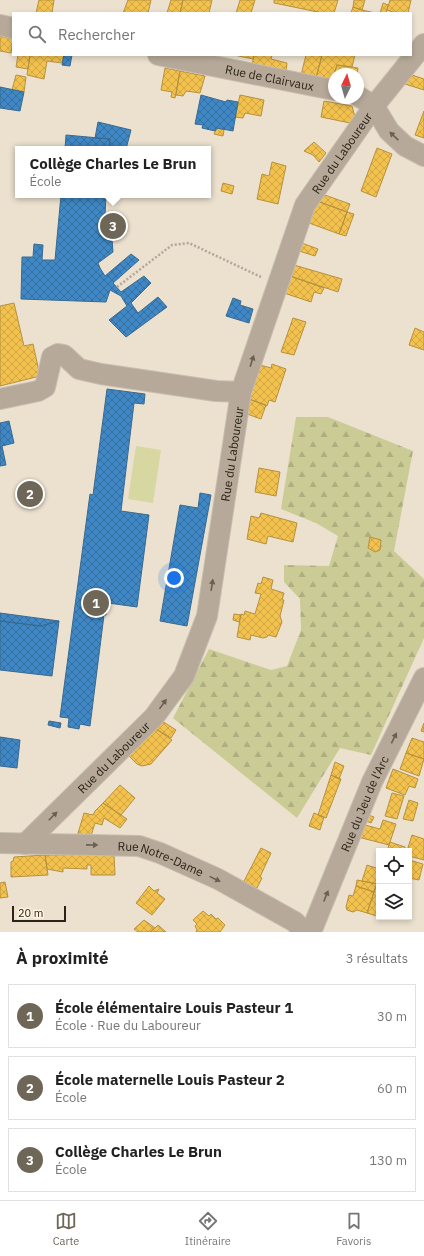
<!DOCTYPE html>
<html lang="fr">
<head>
<meta charset="utf-8">
<style>
	:root { --surface:#fff; --page:#f6f6f6; --text:#222; --muted:#767676; --line:#e0e0e0; --accent:#6e6657 }
	body { margin:0; font-family:"IBM Plex Sans",sans-serif; background:var(--page); color:var(--text) }
	.controls { position:absolute; right:12px; bottom:12px; display:grid; overflow:hidden; border-radius:0px; box-shadow:0 2px 6px #0003 }
	.controls button { width:36px; height:36px; display:grid; place-items:center; padding:0; border:0; border-bottom:1px solid var(--line); background:var(--surface); color:var(--text); font:20px sans-serif }
	.compass { position:absolute; left:328px; top:68px; width:36px; height:36px; border-radius:50%; background:var(--surface); box-shadow:0 2px 6px #0003; rotate:5deg }
	.scale { position:absolute; left:12px; bottom:10px; width:54px; box-sizing:border-box; padding-left:4px; border:2px solid #2a2317; border-top:0; font-size:11px; line-height:14px; white-space:nowrap; color:#2a2317; -webkit-text-stroke:3px #fff2df; paint-order:stroke }
	.you { position:absolute; left:174px; top:578px; width:14px; height:14px; margin:-10px; border:3px solid #fff; border-radius:50%; background:#1a73e8; box-shadow:0 0 0 6px #1a73e833 }
	.badge { display:grid; place-items:center; width:26px; height:26px; border-radius:50%; background:var(--accent); color:#fff; font-size:13px; font-weight:700 }
	.pin { position:absolute; translate:-50% -50%; border:2px solid #fff; box-shadow:0 1px 4px #0006 }
	.popup { position:absolute; left:15px; top:146px; width:196px; height:52px; box-sizing:border-box; display:grid; place-content:center; border-radius:0px; background:var(--surface); filter:drop-shadow(0 1px 3px #0005); font-size:13px; white-space:nowrap; color:var(--muted) }
	.popup b { font-size:15px; color:var(--text) }
	.popup::after { content:''; position:absolute; left:50%; top:100%; margin-left:-8px; border:8px solid transparent; border-top-color:var(--surface) }
	.list { margin:0; padding:0; list-style:none }
	h2 { display:flex; justify-content:space-between; align-items:center; height:52px; margin:0; padding:0 16px; font-size:17px }
	h2 small { font-size:13px; font-weight:400; color:var(--muted) }
	.list li { display:grid; grid-template-columns:26px 1fr auto; gap:12px; align-items:center; box-sizing:border-box; height:64px; margin:0 8px 8px; padding:0 8px; border:1px solid var(--line); border-radius:0px }
	.list b { display:block; font-size:15px; white-space:nowrap }
	.list p { margin:0; font-size:13px; white-space:nowrap; color:var(--muted) }
	.list em { font-size:13px; font-style:normal; color:var(--muted) }
	.icon { flex:none; width:22px; height:22px; fill:none; stroke:currentColor; stroke-width:2; stroke-linecap:round; stroke-linejoin:round }
	.map { position:relative; flex:none; width:424px; height:932px; overflow:hidden }
	.search { position:absolute; background:var(--surface); box-shadow:0 2px 6px #0003; left:12px; right:12px; top:12px; height:44px; display:flex; align-items:center; gap:10px; box-sizing:border-box; padding:0 14px; border-radius:0px; color:var(--muted); font-size:15px }
	.sheet { height:268px; background:var(--surface) }
	nav { display:flex; justify-content:space-around; align-items:center; box-sizing:border-box; height:56px; border-top:1px solid var(--line); background:var(--surface); font-size:11px; color:var(--muted) }
	nav a { display:grid; justify-items:center; gap:2px }
	nav .on { color:var(--accent) }
	.map>svg:first-child { display:block }
	.forest { fill:url(#forest-firs) }
	.garden { fill:#d7d7a1 }
	.homes { fill:url(#homes-cross-hatch); stroke:#b6923e }
	.schools { fill:url(#schools-cross-hatch); stroke:#396a91 }
	.lines { fill:none; stroke-linecap:round; stroke-linejoin:round }
	.minor-casing { stroke:#c7beb0; stroke-width:22 }
	.path { stroke:#b1a699; stroke-width:2.5; stroke-dasharray:2 2; stroke-linecap:butt }
	.minor { stroke:#b6a999; stroke-width:20 }
	.oneway { fill:#695f52 }
	.labels { text-anchor:middle; dominant-baseline:central; stroke-width:4; stroke-linejoin:round; paint-order:stroke }
	.street-label { font-size:12px; fill:#2a2317; stroke:#fff2df }
</style>
</head>
<body>
<div class="map">
<svg width="424" height="932" viewBox="0 0 424 932">
	<defs>
		<pattern id="forest-firs" width="22" height="20" patternUnits="userSpaceOnUse"><rect width="22" height="20" fill="#cbcb95"/><path d="M5 1l3.5 6h-7zM16 11l3.5 6h-7z" fill="#aeae80"/></pattern>
		<pattern id="homes-cross-hatch" width="8" height="8" patternUnits="userSpaceOnUse"><rect width="8" height="8" fill="#f2c14e"/><path d="M0 0l8 8M0 8l8-8" fill="none" stroke="#d0a643"/></pattern>
		<pattern id="schools-cross-hatch" width="8" height="8" patternUnits="userSpaceOnUse"><rect width="8" height="8" fill="#3f88c5"/><path d="M0 0l8 8M0 8l8-8" fill="none" stroke="#356f9f"/></pattern>
	</defs>
	<rect width="100%" height="100%" fill="#ece1cf"/>
	<path class="forest" d="M 296,417 L 328,417 L 413,451 L 394,551 L 424,579 L 424,638 L 371,755 L 340,748 L 297,818 L 173,718 L 209,649 L 271,670 L 287,666 L 301,630 L 300,599 L 284,582 L 284,565 L 329,566 L 338,536 L 316,523 L 281,509 Z"/>
	<path class="garden" d="M 136,446 L 161,450 L 153,503 L 128,499 Z"/>
	<path class="homes" d="M 39,0 L 54,0 L 52,13 L 36,13 Z
		M 128,0 L 151,0 L 148,13 L 123,13 Z
		M 171,0 L 183,0 L 180,13 L 167,13 Z
		M 183,0 L 212,0 L 209,13 L 180,13 Z
		M 240,0 L 255,0 L 251,13 L 236,13 Z
		M 274,0 L 338,0 L 334,13 L 323,13 L 274,3 Z
		M 354,0 L 365,0 L 362,10 L 353,7 Z
		M 390,0 L 411,0 L 408,13 L 396,13 L 387,10 Z
		M 383,3 L 388,5 L 386,13 L 380,13 Z
		M 353,7 L 362,10 L 375,13 L 351,13 Z
		M 0,36 L 13,39 L 11,53 L 0,51 Z
		M 18,55 L 30,55 L 28,69 L 16,67 Z
		M 30,55 L 64,55 L 62,63 L 47,61 L 44,79 L 27,75 Z
		M 234,55 L 254,55 L 253,59 Z
		M 254,55 L 272,55 L 271,59 L 287,63 L 286,72 L 252,65 Z
		M 306,55 L 322,55 L 316,78 L 301,75 Z
		M 322,55 L 355,55 L 352,67 L 337,65 L 332,81 L 316,78 Z
		M 337,65 L 358,68 L 357,74 L 334,74 Z
		M 165,68 L 180,71 L 175,98 L 171,97 L 172,92 L 161,90 Z
		M 180,71 L 205,76 L 200,93 L 186,91 L 183,96 L 176,95 Z
		M 16,75 L 26,77 L 24,92 L 12,90 Z
		M 412,75 L 424,79 L 424,90 L 405,84 Z
		M 240,95 L 264,100 L 261,116 L 245,113 L 243,118 L 235,117 Z
		M 324,101 L 352,106 L 355,117 L 350,123 L 321,117 Z
		M 424,111 L 424,138 L 415,135 Z
		M 217,128 L 224,130 L 223,136 L 214,134 Z
		M 314,142 L 326,153 L 319,162 L 313,155 L 304,151 Z
		M 377,148 L 392,154 L 376,197 L 361,191 Z
		M 272,162 L 286,166 L 278,204 L 257,199 L 262,174 L 269,176 Z
		M 223,183 L 234,186 L 232,194 L 221,191 Z
		M 322,194 L 350,204 L 347,212 L 317,201 Z
		M 317,201 L 347,212 L 339,234 L 309,223 Z
		M 347,212 L 354,214 L 346,236 L 339,234 Z
		M 302,243 L 318,249 L 315,256 L 299,251 Z
		M 294,265 L 342,279 L 338,292 L 290,276 Z
		M 290,276 L 324,288 L 321,294 L 314,292 L 311,302 L 284,293 Z
		M 14,303 L 24,346 L 33,344 L 40,376 L 0,386 L 0,306 Z
		M 293,318 L 306,322 L 294,355 L 281,352 Z
		M 415,328 L 424,332 L 424,350 L 409,345 Z
		M 272,364 L 286,369 L 275,402 L 269,400 L 267,406 L 249,399 L 260,365 L 271,368 Z
		M 249,399 L 266,405 L 261,419 L 247,414 Z
		M 259,468 L 280,472 L 276,496 L 255,492 Z
		M 261,513 L 297,523 L 293,542 L 268,536 L 266,544 L 247,539 L 251,516 L 259,518 Z
		M 370,537 L 381,540 L 380,550 L 375,552 L 368,548 Z
		M 263,577 L 273,580 L 271,589 L 284,593 L 282,600 L 284,600 L 280,616 L 282,622 L 276,637 L 268,635 L 267,637 L 263,638 L 251,635 L 250,640 L 237,637 L 241,614 L 244,615 L 245,611 L 255,614 L 261,594 L 255,593 L 258,583 L 261,584 Z
		M 234,614 L 241,615 L 239,622 L 233,620 Z
		M 162,721 L 176,730 L 171,738 L 156,729 Z
		M 424,723 L 424,732 L 421,731 Z
		M 156,729 L 172,740 L 151,764 L 142,766 L 137,764 L 127,754 Z
		M 412,738 L 424,742 L 424,759 L 406,753 Z
		M 406,753 L 424,759 L 419,776 L 400,769 Z
		M 335,762 L 344,766 L 339,779 L 331,775 Z
		M 393,769 L 418,779 L 415,788 L 409,786 L 405,795 L 386,788 Z
		M 331,775 L 341,779 L 326,818 L 318,815 Z
		M 120,785 L 135,798 L 121,815 L 103,803 Z
		M 392,793 L 404,796 L 397,819 L 385,816 Z
		M 409,800 L 418,803 L 413,821 L 403,819 Z
		M 103,803 L 127,819 L 120,828 L 104,818 L 102,825 L 95,823 L 90,839 L 76,840 L 84,813 L 93,815 L 95,811 Z
		M 314,813 L 324,817 L 320,830 L 309,826 Z
		M 366,814 L 374,817 L 371,823 L 363,820 Z
		M 383,820 L 396,824 L 389,845 L 358,837 L 361,824 L 380,829 Z
		M 412,835 L 424,839 L 424,860 L 409,856 L 409,851 L 407,851 Z
		M 390,842 L 405,847 L 404,851 L 387,851 Z
		M 261,848 L 271,853 L 260,877 L 262,878 L 255,892 L 242,885 Z
		M 114,854 L 115,875 L 91,875 L 91,865 L 87,865 L 87,869 L 63,868 L 63,872 L 47,869 L 45,855 Z
		M 45,855 L 48,875 L 11,877 L 11,862 L 13,861 L 14,857 Z
		M 409,860 L 423,864 L 419,880 L 409,878 Z
		M 367,865 L 379,869 L 377,884 L 362,881 Z
		M 379,876 L 379,886 L 376,886 Z
		M 357,880 L 377,884 L 374,892 L 356,886 Z
		M 5,882 L 8,897 L 0,898 L 0,883 Z
		M 149,886 L 154,891 L 159,889 L 157,893 L 165,899 L 152,915 L 136,903 Z
		M 356,886 L 374,892 L 367,913 L 357,910 L 353,912 L 347,910 L 346,907 L 349,895 L 353,896 Z
		M 376,886 L 379,886 L 379,917 L 384,917 L 383,918 L 367,913 Z
		M 203,911 L 209,916 L 211,914 L 216,919 L 218,918 L 225,925 L 220,932 L 196,932 L 197,930 L 195,926 L 197,924 L 193,920 Z
		M 144,920 L 155,928 L 150,932 L 138,932 L 134,929 Z
		M 158,925 L 166,932 L 150,932 L 155,928 Z"/>
	<path class="schools" d="M 64,55 L 72,55 L 70,66 L 62,65 Z
		M 0,87 L 24,92 L 20,111 L 0,108 Z
		M 201,95 L 226,102 L 227,100 L 238,102 L 233,131 L 217,128 L 215,131 L 202,128 L 203,125 L 195,124 Z
		M 98,122 L 131,130 L 126,149 L 109,149 L 110,139 L 95,138 Z
		M 66,135 L 110,139 L 109,149 L 65,149 Z
		M 61,195 L 106,195 L 105,216 L 110,214 L 113,252 L 98,263 L 100,268 L 105,276 L 131,254 L 139,260 L 113,283 L 121,292 L 144,276 L 151,283 L 131,303 L 138,313 L 158,297 L 167,307 L 126,337 L 109,320 L 127,306 L 121,296 L 110,290 L 106,302 L 21,299 L 22,257 L 33,257 L 34,244 L 43,245 L 42,260 L 55,260 Z
		M 233,298 L 241,301 L 240,305 L 253,309 L 249,323 L 226,316 Z
		M 107,389 L 145,394 L 144,404 L 134,403 L 121,511 L 149,515 L 137,607 L 108,603 L 106,615 L 104,615 L 90,726 L 80,724 L 79,729 L 68,727 L 69,718 L 60,717 L 90,494 L 93,495 Z
		M 9,421 L 14,443 L 2,446 L 6,465 L 0,466 L 0,423 Z
		M 200,493 L 211,495 L 187,626 L 160,621 L 180,505 L 198,508 Z
		M 0,613 L 59,621 L 41,626 L 0,621 Z
		M 0,621 L 41,626 L 59,621 L 52,676 L 0,670 Z
		M 49,721 L 61,723 L 60,728 L 48,725 Z
		M 0,737 L 20,740 L 17,768 L 0,766 Z"/>
	<g class="lines">
		<g class="minor-casing">
			<g id="minor">
				<path d="M 0,25 L 13,28"/>
				<path id="s1" d="M 158,55 L 334,90"/>
				<path d="M 358,96 L 374,106 L 389,131 L 405,146 L 424,156"/>
				<path d="M 0,399 L 38,391 L 45,387 L 52,357 L 58,354 L 64,355 L 79,369 L 101,374 L 216,391 L 241,392"/>
				<path id="s2" d="M 0,843 L 139,846 L 160,853 L 218,879 L 295,922 L 304,932"/>
				<path id="s3" d="M 25,844 L 154,717 L 184,676 L 207,616 L 241,392 L 305,205 L 374,106 L 424,44"/>
				<path id="s4" d="M 311,932 L 372,782 L 424,678"/>
			</g>
		</g>
		<path class="path" d="M 117,287 L 172,245 L 189,243 L 261,277"/>
		<use href="#minor" class="minor"/>
	</g>
	<defs><path id="oneway-solid" d="M-6-.8H1V-3.2L6.5 0L1 3.2V.8H-6Z"/></defs>
	<g class="oneway">
		<use href="#oneway-solid" transform="translate(394 136) rotate(-137)"/>
		<use href="#oneway-solid" transform="translate(252 361) rotate(-72)"/>
		<use href="#oneway-solid" transform="translate(212 585) rotate(-81)"/>
		<use href="#oneway-solid" transform="translate(163 704) rotate(-54)"/>
		<use href="#oneway-solid" transform="translate(394 738) rotate(-64)"/>
		<use href="#oneway-solid" transform="translate(53 816) rotate(-45)"/>
		<use href="#oneway-solid" transform="translate(92 845) rotate(1)"/>
		<use href="#oneway-solid" transform="translate(215 879) rotate(26)"/>
		<use href="#oneway-solid" transform="translate(326 896) rotate(-68)"/>
	</g>
	<g class="labels">
		<g class="street-label">
			<text stroke="none"><textPath href="#s1" startOffset="114">Rue de Clairvaux</textPath></text>
			<text stroke="none"><textPath href="#s3" startOffset="784">Rue du Laboureur</textPath></text>
			<text stroke="none"><textPath href="#s3" startOffset="460">Rue du Laboureur</textPath></text>
			<text stroke="none"><textPath href="#s3" startOffset="124">Rue du Laboureur</textPath></text>
			<text stroke="none"><textPath href="#s4" startOffset="139">Rue du Jeu de l'Arc</textPath></text>
			<text stroke="none"><textPath href="#s2" startOffset="163">Rue Notre-Dame</textPath></text>
		</g>
	</g>
</svg>
<div class="controls">
<button><svg class="icon" aria-label="locate" viewBox="0 0 24 24"><circle cx="12" cy="12" r="6"/><path d="M12 2v4M12 18v4M2 12h4M18 12h4"/></svg></button>
<button><svg class="icon" aria-label="layers" viewBox="0 0 24 24"><path d="M12 4l9 5-9 5-9-5zM3 14l9 5 9-5"/></svg></button>
</div>
<svg class="compass" viewBox="-18 -18 36 36"><path d="M0-13l5 13h-10z" fill="#e53935"/><path d="M0 13l5-13h-10z" fill="#767676"/></svg>
<div class="scale">20 m</div>
<div class="you"></div>
<div class="pin badge" style="left:96px;top:603px">1</div>
<div class="pin badge" style="left:30px;top:494px">2</div>
<div class="pin badge" style="left:113px;top:226px">3</div>
<div class="popup"><b>Collège Charles Le Brun</b>École</div>
<div class="search"><svg class="icon" aria-label="search" viewBox="0 0 24 24"><circle cx="10" cy="10" r="6"/><path d="M15 15l6 6"/></svg>Rechercher</div>
</div>
<section class="sheet">
<h2>À proximité<small>3 résultats</small></h2>
<ul class="list">
<li><span class="badge">1</span><div><b>École élémentaire Louis Pasteur 1</b><p>École · Rue du Laboureur</p></div><em>30 m</em></li>
<li><span class="badge">2</span><div><b>École maternelle Louis Pasteur 2</b><p>École</p></div><em>60 m</em></li>
<li><span class="badge">3</span><div><b>Collège Charles Le Brun</b><p>École</p></div><em>130 m</em></li>
</ul>
</section>
<nav>
<a class="on"><svg class="icon" aria-label="map" viewBox="0 0 24 24"><path d="M3 6l6-2 6 2 6-2v14l-6 2-6-2-6 2zM9 4v14M15 6v14"/></svg>Carte</a>
<a><svg class="icon" aria-label="directions" viewBox="0 0 24 24"><path d="M12 3l9 9-9 9-9-9zM9 14v-3h6M13 9l2 2-2 2"/></svg>Itinéraire</a>
<a><svg class="icon" aria-label="saved" viewBox="0 0 24 24"><path d="M7 4h10v16l-5-4-5 4z"/></svg>Favoris</a>
</nav>
</body>
</html>
